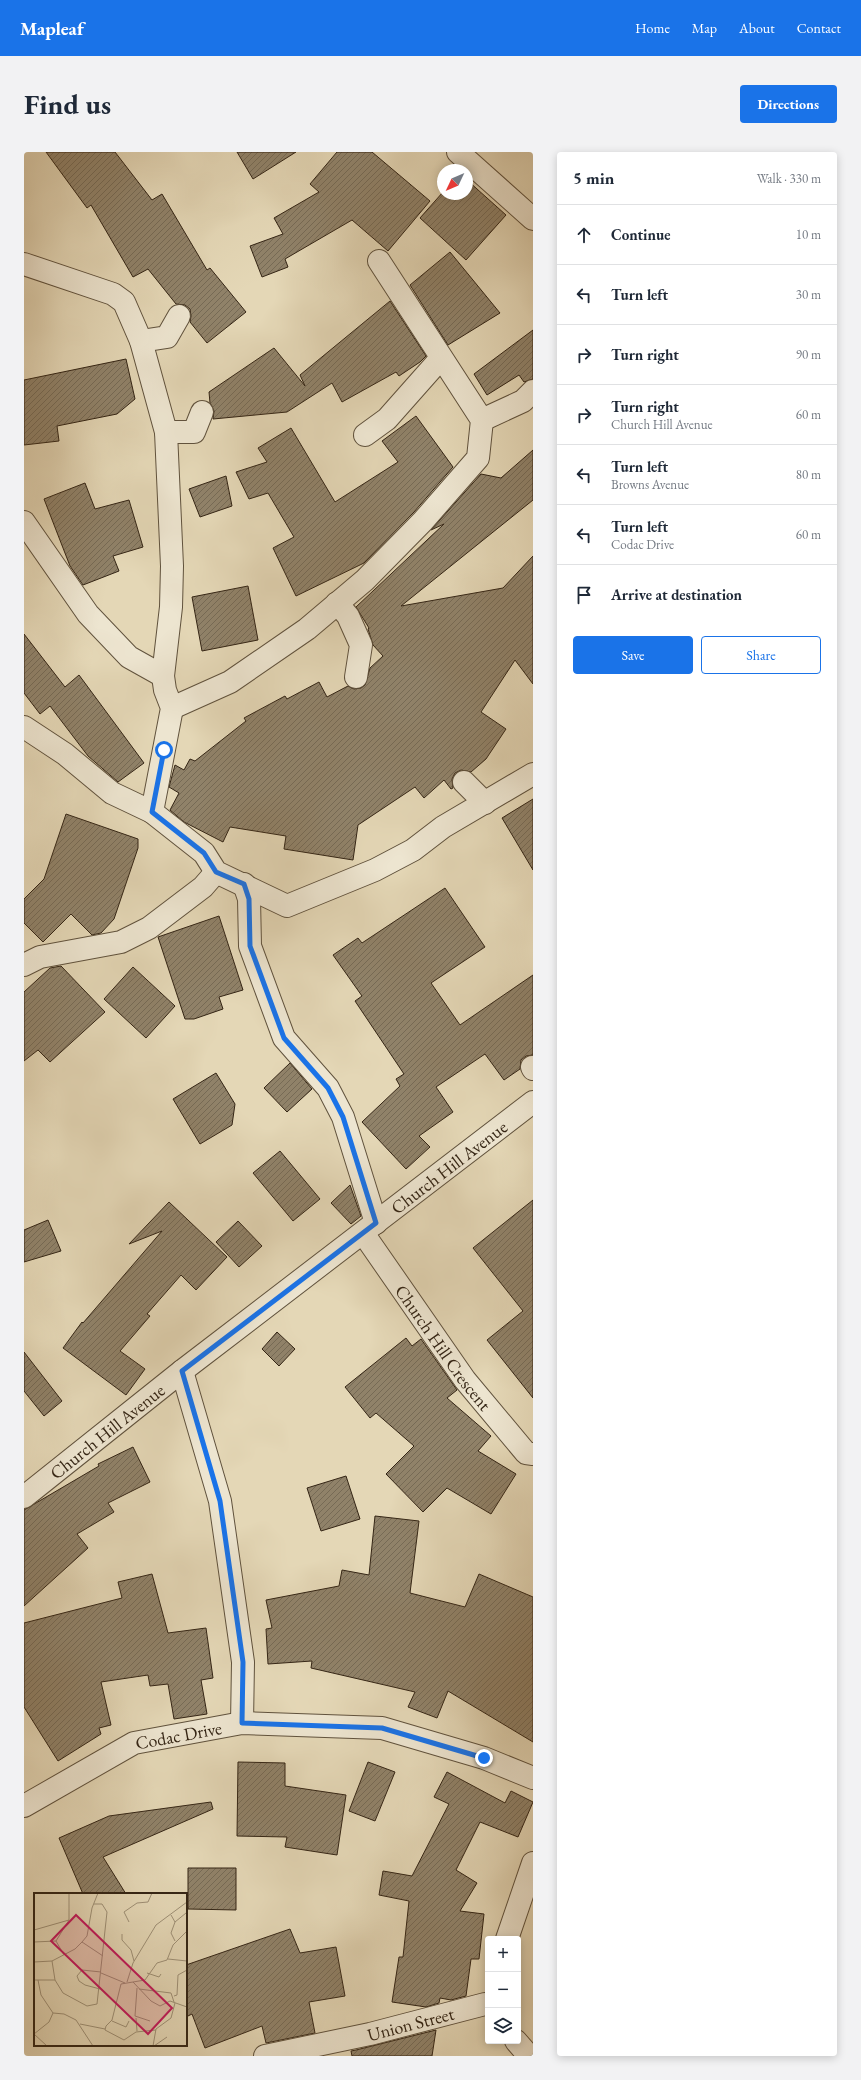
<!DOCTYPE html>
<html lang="en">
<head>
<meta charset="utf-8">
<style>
	:root { --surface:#fff; --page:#f2f2f3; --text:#1f2937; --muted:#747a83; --line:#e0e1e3; --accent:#1a73e8 }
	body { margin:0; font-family:"EB Garamond",serif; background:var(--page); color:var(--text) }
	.controls { position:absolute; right:12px; bottom:12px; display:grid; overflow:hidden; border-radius:4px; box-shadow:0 2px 10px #0003 }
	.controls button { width:36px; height:36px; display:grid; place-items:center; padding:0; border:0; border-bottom:1px solid var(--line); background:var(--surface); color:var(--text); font:20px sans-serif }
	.compass { position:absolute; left:413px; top:12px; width:36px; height:36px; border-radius:50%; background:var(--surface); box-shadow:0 2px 10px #0003; rotate:226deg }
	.stop { position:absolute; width:12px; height:12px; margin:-9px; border:3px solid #1a73e8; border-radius:50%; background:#fff }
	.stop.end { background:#1a73e8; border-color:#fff; box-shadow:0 1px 4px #0008 }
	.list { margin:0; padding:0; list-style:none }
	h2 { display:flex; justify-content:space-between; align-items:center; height:52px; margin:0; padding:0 16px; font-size:17px }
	h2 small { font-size:13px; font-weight:400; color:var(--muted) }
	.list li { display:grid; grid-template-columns:26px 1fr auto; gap:12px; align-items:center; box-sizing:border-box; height:60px; padding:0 16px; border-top:1px solid var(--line) }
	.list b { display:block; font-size:15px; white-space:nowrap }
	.list p { margin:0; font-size:13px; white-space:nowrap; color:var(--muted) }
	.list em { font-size:13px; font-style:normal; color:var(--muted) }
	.actions { display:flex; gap:8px; padding:12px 16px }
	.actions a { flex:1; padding:9px 0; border:1px solid var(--accent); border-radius:4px; text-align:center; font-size:14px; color:var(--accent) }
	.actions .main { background:var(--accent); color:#fff }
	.icon { flex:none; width:22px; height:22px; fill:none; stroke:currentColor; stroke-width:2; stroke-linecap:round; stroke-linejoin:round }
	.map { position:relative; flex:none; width:509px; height:1904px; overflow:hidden; border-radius:4px }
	header { display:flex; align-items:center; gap:24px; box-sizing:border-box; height:56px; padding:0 20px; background:var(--accent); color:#fff }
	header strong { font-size:19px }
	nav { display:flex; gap:22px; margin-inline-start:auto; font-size:14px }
	.intro { display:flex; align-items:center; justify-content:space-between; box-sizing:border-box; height:96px; padding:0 24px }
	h1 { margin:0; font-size:28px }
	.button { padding:10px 18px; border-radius:4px; background:var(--accent); color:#fff; font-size:14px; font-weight:700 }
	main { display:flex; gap:24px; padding:0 24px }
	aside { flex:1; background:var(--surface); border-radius:4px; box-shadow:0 2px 10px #0003 }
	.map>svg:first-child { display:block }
	.building { fill:url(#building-hatch); stroke:#342515 }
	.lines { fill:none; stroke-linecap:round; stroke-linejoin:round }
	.minor-casing { stroke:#60523d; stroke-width:24 }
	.minor { stroke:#ede5d0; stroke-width:22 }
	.route { stroke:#1a73e8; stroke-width:5 }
	.labels { text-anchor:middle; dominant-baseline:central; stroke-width:3.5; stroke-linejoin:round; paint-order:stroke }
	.street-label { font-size:18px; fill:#342515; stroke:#ede5d0 }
	.inset-road { fill:none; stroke:#9e9076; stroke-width:1 }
	.view { fill:#c2185b; fill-opacity:0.15; stroke:#c2185b; stroke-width:2 }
	.inset-edge { fill:none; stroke:#342515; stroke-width:2 }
</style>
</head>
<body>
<header>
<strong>Mapleaf</strong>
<nav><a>Home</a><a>Map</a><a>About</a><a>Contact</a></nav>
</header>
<div class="intro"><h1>Find us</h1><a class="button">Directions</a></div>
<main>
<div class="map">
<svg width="509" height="1904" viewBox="0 0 509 1904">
	<defs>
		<pattern id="building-hatch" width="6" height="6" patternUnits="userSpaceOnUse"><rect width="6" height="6" fill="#908269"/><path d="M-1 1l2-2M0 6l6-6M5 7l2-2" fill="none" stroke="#766a55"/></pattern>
	</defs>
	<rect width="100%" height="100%" fill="#e4d7b6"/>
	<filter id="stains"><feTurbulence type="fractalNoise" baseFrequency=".005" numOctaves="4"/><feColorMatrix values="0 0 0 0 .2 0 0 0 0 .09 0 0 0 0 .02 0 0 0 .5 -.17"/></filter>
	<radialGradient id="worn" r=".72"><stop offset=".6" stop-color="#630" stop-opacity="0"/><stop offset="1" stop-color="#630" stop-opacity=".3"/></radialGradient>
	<path class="building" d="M 22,0 L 91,0 L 128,48 L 138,42 L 183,118 L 186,116 L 222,160 L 183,191 L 166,170 L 167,164 L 166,157 L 161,153 L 152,152 L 124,117 L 109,125 L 67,53 L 63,56 Z
		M 213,0 L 272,0 L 229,27 Z
		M 313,0 L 348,0 L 406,49 L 364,99 L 328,68 L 261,107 L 264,115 L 238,125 L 226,94 L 259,82 L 250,66 L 295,40 L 286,32 Z
		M 443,28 L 482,63 L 442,108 L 396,66 L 419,40 L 419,42 L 443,42 Z
		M 426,100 L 476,161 L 424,193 L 386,133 Z
		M 366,149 L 402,204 L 396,210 L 375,224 L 372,220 L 318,250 L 308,231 L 263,260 L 189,267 L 190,259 L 186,251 L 185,240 L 250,196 L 281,234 L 276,223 Z
		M 509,178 L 509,227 L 500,230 L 495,223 L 463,243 L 450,222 Z
		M 102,207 L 111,247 L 93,262 L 33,274 L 35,289 L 0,293 L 0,228 Z
		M 392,264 L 429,315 L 390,360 L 340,411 L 272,444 L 249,396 L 270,385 L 244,341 L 225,347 L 212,320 L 243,310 L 234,296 L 267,276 L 311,350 L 374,310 L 358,289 Z
		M 509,298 L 509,348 L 377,454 L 479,436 L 509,404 L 509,532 L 491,508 L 457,560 L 482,577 L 462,607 L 447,620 L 437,618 L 431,621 L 428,627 L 429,636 L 427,637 L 420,628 L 400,646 L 391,635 L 334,673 L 329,708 L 260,697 L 262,684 L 206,675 L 199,690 L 160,670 L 146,658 L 155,641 L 145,635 L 151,613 L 160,618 L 166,607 L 171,609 L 222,569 L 220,566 L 261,544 L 263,547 L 295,530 L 303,545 L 324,534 L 330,537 L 337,536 L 341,533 L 346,516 L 359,504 L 349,493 L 344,477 L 345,476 L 332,455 L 420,372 L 407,378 L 457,322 L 477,326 Z
		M 202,324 L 208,354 L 176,365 L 165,337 Z
		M 61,331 L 71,357 L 105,348 L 119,395 L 89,404 L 95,419 L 59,433 L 46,414 L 20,347 Z
		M 224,434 L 234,488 L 178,499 L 168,445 Z
		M 0,482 L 41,535 L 55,523 L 120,611 L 94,630 L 64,604 L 26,554 L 16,562 L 0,541 Z
		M 509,647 L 509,718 L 478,666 Z
		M 42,662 L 114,687 L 114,696 L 90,767 L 77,781 L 68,783 L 47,762 L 19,790 L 0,771 L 0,747 L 20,727 Z
		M 421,736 L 461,795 L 407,831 L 436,873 L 509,823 L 509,903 L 502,904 L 497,908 L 496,917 L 480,928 L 461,902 L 412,935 L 429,960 L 395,984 L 406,995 L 382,1017 L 338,970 L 376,934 L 372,927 L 380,922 L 331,849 L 338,844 L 309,803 L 334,786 L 338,791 Z
		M 195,764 L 219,838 L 195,845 L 199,857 L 170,867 L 161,867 L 134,785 Z
		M 37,814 L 81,860 L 26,910 L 14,898 L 0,909 L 0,840 L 26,816 Z
		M 109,815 L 151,854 L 122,886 L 80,847 Z
		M 266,911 L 288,937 L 263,960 L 240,936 Z
		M 192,921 L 211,952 L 208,973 L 176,992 L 149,947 Z
		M 256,999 L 296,1047 L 269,1069 L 229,1021 Z
		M 326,1033 L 337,1064 L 327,1072 L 307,1051 Z
		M 509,1048 L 509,1246 L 463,1188 L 499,1159 L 449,1096 Z
		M 145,1050 L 203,1105 L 172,1138 L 157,1123 L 123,1162 L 126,1164 L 96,1199 L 121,1217 L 102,1243 L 39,1196 L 58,1170 L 59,1171 L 138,1079 L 105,1092 Z
		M 24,1068 L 37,1099 L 0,1110 L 0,1078 Z
		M 214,1069 L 238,1094 L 215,1115 L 192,1090 Z
		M 253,1180 L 271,1197 L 255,1214 L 238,1197 Z
		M 382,1186 L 388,1194 L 397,1187 L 433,1238 L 423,1246 L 467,1284 L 454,1299 L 492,1322 L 467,1362 L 423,1336 L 399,1360 L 362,1322 L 390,1294 L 352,1261 L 346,1266 L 321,1235 Z
		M 0,1200 L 38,1249 L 20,1264 L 0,1239 Z
		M 109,1295 L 126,1330 L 84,1351 L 90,1360 L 53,1382 L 64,1396 L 0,1454 L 0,1358 L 75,1314 L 74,1312 Z
		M 322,1324 L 336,1367 L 297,1379 L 283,1336 Z
		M 351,1364 L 395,1369 L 386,1441 L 441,1455 L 455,1422 L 509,1445 L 509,1590 L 424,1539 L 413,1566 L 384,1555 L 391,1540 L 287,1516 L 288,1509 L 244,1512 L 242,1477 L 248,1476 L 242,1448 L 315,1434 L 318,1418 L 345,1423 Z
		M 128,1422 L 144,1481 L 182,1476 L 189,1526 L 177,1528 L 183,1562 L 150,1567 L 144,1532 L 126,1534 L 124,1523 L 77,1530 L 87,1573 L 75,1576 L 77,1582 L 34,1609 L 0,1555 L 0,1471 L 98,1446 L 94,1430 Z
		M 214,1610 L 261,1611 L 261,1634 L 322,1643 L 313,1703 L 261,1695 L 263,1685 L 213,1684 Z
		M 344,1610 L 371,1620 L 351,1669 L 325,1659 Z
		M 423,1620 L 481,1651 L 487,1639 L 509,1650 L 494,1685 L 456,1670 L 432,1718 L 453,1731 L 436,1759 L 460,1762 L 455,1807 L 447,1807 L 442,1844 L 427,1848 L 416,1846 L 415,1851 L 402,1855 L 368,1850 L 375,1805 L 379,1805 L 385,1749 L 355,1743 L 359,1719 L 388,1724 L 425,1652 L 410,1645 Z
		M 187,1650 L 189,1657 L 79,1705 L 102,1742 L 59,1742 L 35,1686 L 85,1664 Z
		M 164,1716 L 212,1716 L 212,1758 L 164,1757 Z
		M 266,1777 L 276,1801 L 312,1795 L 321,1844 L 285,1850 L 291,1881 L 242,1891 L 238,1874 L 181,1896 L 168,1862 L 162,1865 L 162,1813 Z
		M 412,1878 L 408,1904 L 328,1904 L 327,1899 L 332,1898 Z"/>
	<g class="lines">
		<g class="minor-casing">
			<g id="minor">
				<path d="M 434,0 L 509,67"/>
				<path d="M 0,112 L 89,142 L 100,150 L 117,189 L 142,280 L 148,414 L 147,455 L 139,524 L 141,538 L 148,556 L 128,660 L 180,701 L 192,720 L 263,754 L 351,718 L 389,698 L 419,675 L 509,622"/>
				<path d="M 117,189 L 143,185 L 155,164"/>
				<path d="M 458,268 L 499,249 L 509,239"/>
				<path d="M 142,280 L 170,280 L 178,260"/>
				<path d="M 341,283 L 363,267 L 417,206"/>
				<path d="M 0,370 L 64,462 L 105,505 L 139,524"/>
				<path d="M 313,451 L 324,464 L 337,493 L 332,525"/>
				<path d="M 148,556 L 206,530 L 283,477 L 341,428 L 399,369 L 454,306 L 458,268 L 355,109"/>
				<path d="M 0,575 L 41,602 L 88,641 L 128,660"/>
				<path d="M 440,630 L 461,651"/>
				<path d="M 220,732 L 225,747 L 226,794 L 260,886 L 304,936 L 319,965 L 352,1071"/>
				<path d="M 0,813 L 16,805 L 97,790 L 125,776 L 179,735 L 192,720"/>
				<path d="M 508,915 L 509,917"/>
				<path id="s1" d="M 339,1081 L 441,1228 L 502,1301 L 509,1302"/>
				<path d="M 158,1219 L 196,1349 L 219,1510 L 218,1571"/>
				<path id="s2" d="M 0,1345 L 158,1219 L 509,950"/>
				<path id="s3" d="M 0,1654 L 110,1591 L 218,1571 L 358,1576 L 460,1606 L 509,1626"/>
				<path d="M 483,1787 L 509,1711"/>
				<path d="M 492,1889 L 505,1904"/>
				<path id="s4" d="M 241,1904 L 346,1882 L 461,1852"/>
			</g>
		</g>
		<use href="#minor" class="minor"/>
	</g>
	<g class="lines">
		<path class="route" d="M 140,598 L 128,660 L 180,701 L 192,720 L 220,732 L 225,747 L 226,794 L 260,886 L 304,936 L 319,965 L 352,1071 L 158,1219 L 196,1349 L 219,1510 L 218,1571 L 358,1576 L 460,1606"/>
	</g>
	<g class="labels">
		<g class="street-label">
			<text stroke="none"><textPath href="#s2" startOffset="538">Church Hill Avenue</textPath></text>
			<text stroke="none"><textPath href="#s1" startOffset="140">Church Hill Crescent</textPath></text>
			<text stroke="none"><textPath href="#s2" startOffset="106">Church Hill Avenue</textPath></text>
			<text stroke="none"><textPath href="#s3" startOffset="172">Codac Drive</textPath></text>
			<text stroke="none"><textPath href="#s4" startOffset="149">Union Street</textPath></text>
		</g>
	</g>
	<g transform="translate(10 1741)">
		<rect width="153" height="153" fill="#e4d7b6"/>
		<path class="inset-road" d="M 60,11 L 68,11 L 73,19 L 63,111M 137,22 L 141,29 L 137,40 L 141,48M 95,29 L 90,19 L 103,10 L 114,9 L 118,0M 141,29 L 152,20M 0,37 L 35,27M 88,41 L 88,47 L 97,57 L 100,68M 22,48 L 35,27 L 35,0M 0,49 L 22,48 L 30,62M 48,49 L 69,63M 134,66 L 153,68M 18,68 L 21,87 L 29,100 L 53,113 L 63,111M 0,69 L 18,68 L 41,56 L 48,49 L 53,43 L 58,15 L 64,0M 67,80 L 91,90M 113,80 L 125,84 L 127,81M 0,87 L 21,87M 93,89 L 99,70 L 122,32 L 153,9M 99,89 L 111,87 L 123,70 L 133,67 L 139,52 L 153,38M 103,95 L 101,123 L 116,128M 66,96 L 51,92 L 45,88 L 43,83 L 48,77 L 67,79M 105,96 L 137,100 L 140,109M 140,103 L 143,102 L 144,82 L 153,77M 19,120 L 30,121 L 42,127 L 59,153M 102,125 L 103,138M 78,128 L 92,134 L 95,128M 46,131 L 71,136M 122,137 L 102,139 L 90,147 L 71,137 L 72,133 L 78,127 L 87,91 L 99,89 L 117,108 L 126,113 L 136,108 L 153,114M 0,141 L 15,129 L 19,120 L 7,102 L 4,87M 0,141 L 13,153M 119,153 L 122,136 L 137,125 L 141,110M 120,153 L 133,144"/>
		<path class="view" d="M 42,22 L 138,115 L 114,141 L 17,48 Z"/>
		<rect width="153" height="153" class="inset-edge"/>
	</g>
	<rect width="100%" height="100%" filter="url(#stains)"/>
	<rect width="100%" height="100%" fill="url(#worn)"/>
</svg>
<div class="controls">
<button>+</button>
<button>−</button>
<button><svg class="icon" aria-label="layers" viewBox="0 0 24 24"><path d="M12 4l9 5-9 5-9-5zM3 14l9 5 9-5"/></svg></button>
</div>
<svg class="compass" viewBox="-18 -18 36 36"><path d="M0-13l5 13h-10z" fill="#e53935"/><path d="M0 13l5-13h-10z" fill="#747a83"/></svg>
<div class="stop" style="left:140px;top:598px"></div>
<div class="stop end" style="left:460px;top:1606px"></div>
</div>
<aside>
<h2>5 min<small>Walk · 330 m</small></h2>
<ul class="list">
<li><svg class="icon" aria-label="ahead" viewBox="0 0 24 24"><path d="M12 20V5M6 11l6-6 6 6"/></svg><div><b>Continue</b></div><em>10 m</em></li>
<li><svg class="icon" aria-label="left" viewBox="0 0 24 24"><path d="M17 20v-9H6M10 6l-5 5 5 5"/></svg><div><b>Turn left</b></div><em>30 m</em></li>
<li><svg class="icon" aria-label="right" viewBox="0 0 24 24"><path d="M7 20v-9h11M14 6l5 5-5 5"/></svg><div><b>Turn right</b></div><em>90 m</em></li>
<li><svg class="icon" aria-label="right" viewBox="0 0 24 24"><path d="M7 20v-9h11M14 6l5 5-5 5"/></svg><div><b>Turn right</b><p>Church Hill Avenue</p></div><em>60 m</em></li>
<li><svg class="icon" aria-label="left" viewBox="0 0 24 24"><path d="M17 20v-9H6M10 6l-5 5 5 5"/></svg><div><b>Turn left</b><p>Browns Avenue</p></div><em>80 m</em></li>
<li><svg class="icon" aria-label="left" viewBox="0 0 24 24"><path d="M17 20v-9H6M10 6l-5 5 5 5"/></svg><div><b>Turn left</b><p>Codac Drive</p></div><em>60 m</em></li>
<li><svg class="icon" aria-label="arrive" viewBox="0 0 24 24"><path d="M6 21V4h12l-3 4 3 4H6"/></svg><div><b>Arrive at destination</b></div></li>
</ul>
<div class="actions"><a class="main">Save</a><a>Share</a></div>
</aside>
</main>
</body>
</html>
